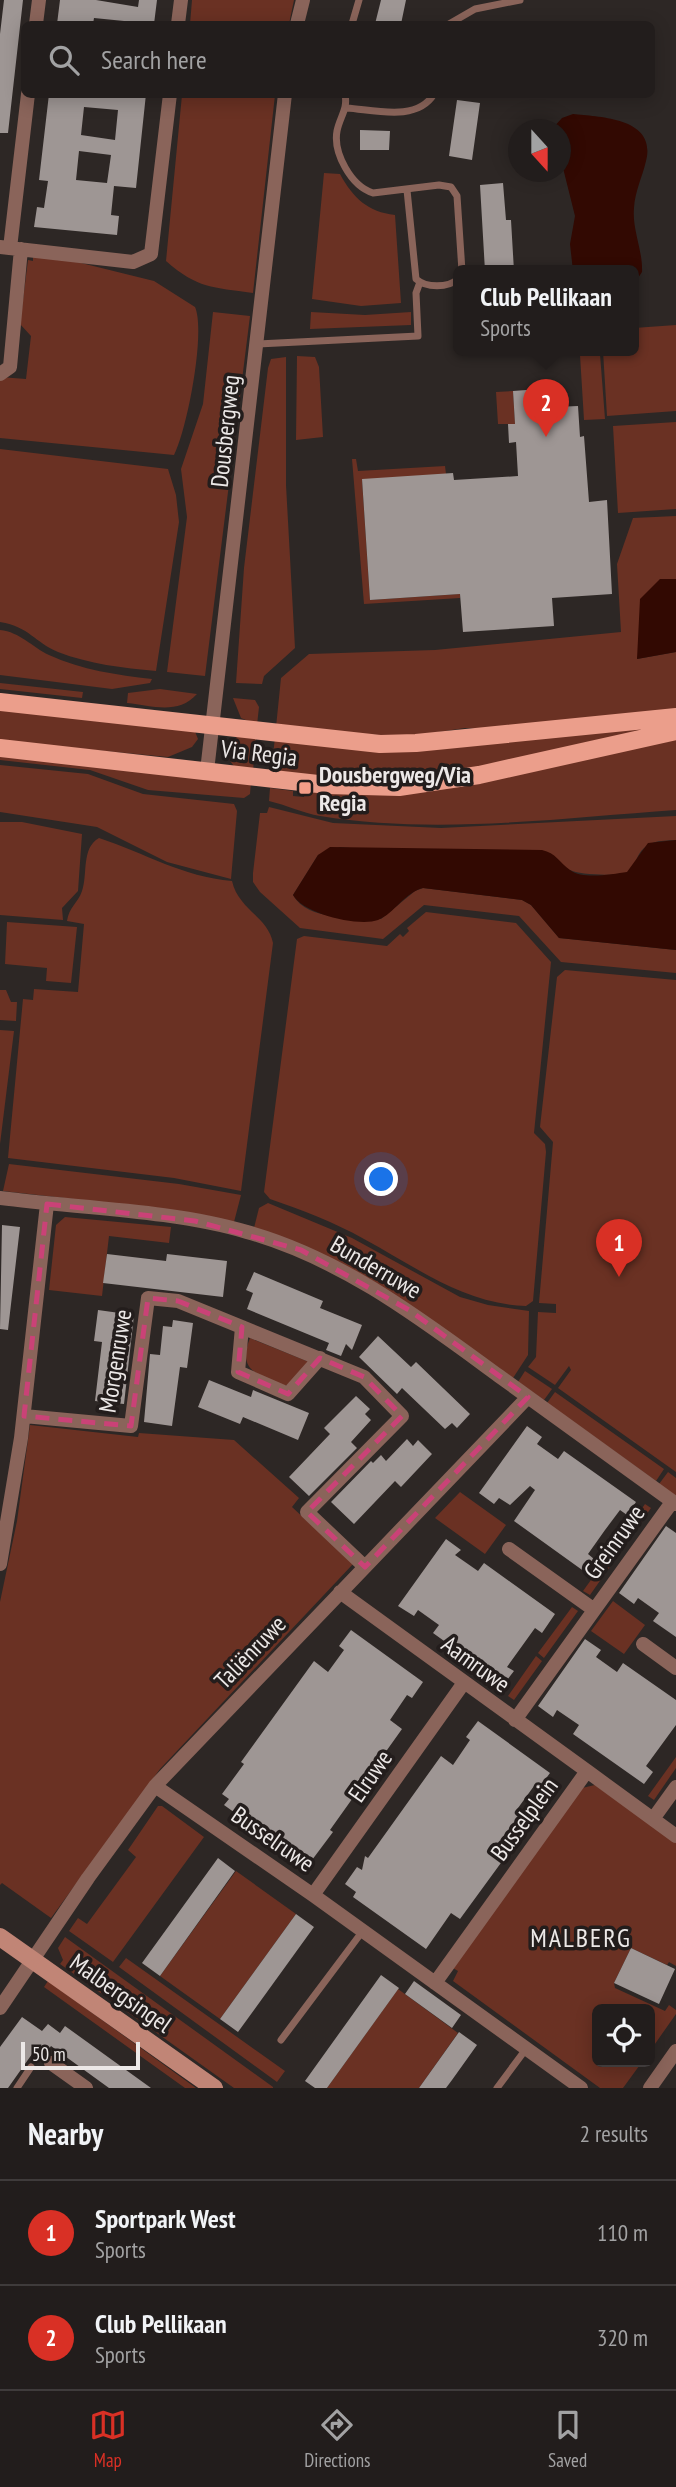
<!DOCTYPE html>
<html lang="en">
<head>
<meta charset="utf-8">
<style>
	:root { --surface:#221d1c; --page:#2e2a29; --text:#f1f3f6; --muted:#a2a2a3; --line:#3f3b3b; --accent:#d93025 }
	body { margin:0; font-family:"PT Sans Narrow",sans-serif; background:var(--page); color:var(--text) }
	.controls { position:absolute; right:21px; bottom:21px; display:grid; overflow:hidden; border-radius:10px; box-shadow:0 4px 18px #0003 }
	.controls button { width:63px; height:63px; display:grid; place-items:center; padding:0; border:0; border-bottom:2px solid var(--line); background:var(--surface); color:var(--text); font:35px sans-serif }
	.compass { position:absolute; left:508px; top:119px; width:63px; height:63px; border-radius:50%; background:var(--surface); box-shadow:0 4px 18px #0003; rotate:159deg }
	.scale { position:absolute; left:21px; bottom:18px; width:119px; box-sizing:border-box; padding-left:7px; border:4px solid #ece8e7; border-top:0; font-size:19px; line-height:24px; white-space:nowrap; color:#ece8e7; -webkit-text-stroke:5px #231d1c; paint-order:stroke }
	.you { position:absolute; left:382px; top:1180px; width:24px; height:24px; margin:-18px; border:5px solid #fff; border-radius:50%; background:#1a73e8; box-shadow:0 0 0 10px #1a73e833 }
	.badge { display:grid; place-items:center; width:46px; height:46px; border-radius:50%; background:var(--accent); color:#fff; font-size:23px; font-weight:700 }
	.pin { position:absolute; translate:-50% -58px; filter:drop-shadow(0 2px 4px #0008) }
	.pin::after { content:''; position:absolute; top:37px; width:24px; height:21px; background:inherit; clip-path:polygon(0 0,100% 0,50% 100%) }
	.popup { position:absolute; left:453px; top:265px; width:186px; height:91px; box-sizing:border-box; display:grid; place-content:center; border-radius:10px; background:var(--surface); filter:drop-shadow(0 2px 5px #0005); font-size:23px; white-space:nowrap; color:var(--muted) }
	.popup b { font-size:26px; color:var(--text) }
	.popup::after { content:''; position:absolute; left:50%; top:100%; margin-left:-14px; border:14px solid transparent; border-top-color:var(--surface) }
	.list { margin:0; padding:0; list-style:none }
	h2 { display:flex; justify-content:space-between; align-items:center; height:91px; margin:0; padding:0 28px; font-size:30px }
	h2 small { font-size:23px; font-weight:400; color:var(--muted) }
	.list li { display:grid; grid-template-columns:46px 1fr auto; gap:21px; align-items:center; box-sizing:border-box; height:105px; padding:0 28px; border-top:2px solid var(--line) }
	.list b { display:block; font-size:26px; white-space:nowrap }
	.list p { margin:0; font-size:23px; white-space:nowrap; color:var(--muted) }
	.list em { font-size:23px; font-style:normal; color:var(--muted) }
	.icon { flex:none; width:38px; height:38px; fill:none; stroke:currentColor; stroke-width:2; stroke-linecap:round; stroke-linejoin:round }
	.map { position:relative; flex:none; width:676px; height:2088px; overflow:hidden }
	.search { position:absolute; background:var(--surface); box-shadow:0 4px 18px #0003; left:21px; right:21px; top:21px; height:77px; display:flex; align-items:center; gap:18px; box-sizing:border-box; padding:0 24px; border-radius:10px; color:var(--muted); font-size:26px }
	.sheet { height:301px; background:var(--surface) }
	nav { display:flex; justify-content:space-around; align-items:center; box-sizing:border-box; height:98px; border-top:2px solid var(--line); background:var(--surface); font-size:19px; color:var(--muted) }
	nav a { display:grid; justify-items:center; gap:4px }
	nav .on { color:var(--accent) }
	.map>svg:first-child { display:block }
	.green { fill:#6a3123 }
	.water { fill:#320902 }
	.building { fill:#9e9694; fill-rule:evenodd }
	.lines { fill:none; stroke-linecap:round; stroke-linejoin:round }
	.lane { stroke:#8a645a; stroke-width:7 }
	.street { stroke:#8a645a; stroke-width:14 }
	.secondary { stroke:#c18576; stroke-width:18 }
	.primary { stroke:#eb9e8b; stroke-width:18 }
	.marked { fill:none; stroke:#ca4277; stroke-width:5; stroke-dasharray:14 9; stroke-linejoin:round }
	.poi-dot { fill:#f49e88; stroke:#231d1c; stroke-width:2.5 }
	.labels { text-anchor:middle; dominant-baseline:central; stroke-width:7; stroke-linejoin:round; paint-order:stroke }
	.street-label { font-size:24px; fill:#ece8e7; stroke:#231d1c }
	.poi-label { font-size:24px; font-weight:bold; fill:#ece8e7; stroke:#231d1c; text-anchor:start }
	.neighbourhood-label { font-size:26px; letter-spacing:2px; fill:#ece8e7; stroke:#231d1c }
</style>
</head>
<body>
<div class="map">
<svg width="676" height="2088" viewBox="0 0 676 2088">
	<rect width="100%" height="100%" fill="#2d2725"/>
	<path class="green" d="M 192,0 L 294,0 L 289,24 L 190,24 Z
		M 182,95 L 275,95 L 253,293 C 212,287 198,289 166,261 Z
		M 324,173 L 340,174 C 353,198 368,212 395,215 L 401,303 L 361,306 L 312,299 Z
		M 33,256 L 73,261 L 154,281 L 195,307 C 206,332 187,430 174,455 L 0,438 L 0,377 L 26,379 L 31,336 L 20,324 L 28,260 L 33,261 Z
		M 213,312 L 250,316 L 205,676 L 167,672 L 187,517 L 181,469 L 203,404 Z
		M 311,312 L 365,315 L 411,312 L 411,325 L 310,329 Z
		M 676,325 L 676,411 L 607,416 L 603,351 L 634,351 L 634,328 Z
		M 600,354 L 605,419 L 584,420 L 580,355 Z
		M 297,356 L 315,357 L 319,367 L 323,437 L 296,440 Z
		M 286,357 L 286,485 L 295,648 L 264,676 L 262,684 L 236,683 L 244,568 L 268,368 L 271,359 Z
		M 513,391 L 515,424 L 498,424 L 496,392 Z
		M 676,422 L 676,509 L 618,513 L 613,426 Z
		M 0,449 L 168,469 L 176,495 L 179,522 L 156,671 C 123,668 89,664 58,652 C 34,642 30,627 0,622 Z
		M 352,459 L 356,459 L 358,471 L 445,466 L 446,474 L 362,480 L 370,600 L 460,594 L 460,598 L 364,604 Z
		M 676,516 L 676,579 L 660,579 L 637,659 L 676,652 L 676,713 L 498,728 L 465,728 L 405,737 L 276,727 L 281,678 L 309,654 L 435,650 L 621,632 L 617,564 L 633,518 Z
		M 0,630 C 20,632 32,647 49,655 C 82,670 117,675 152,679 L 150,683 L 112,689 L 0,675 Z
		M 0,683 L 83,692 L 82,698 L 0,689 Z
		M 160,689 L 197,694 C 178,715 153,706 127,703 L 128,693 Z
		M 233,698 L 255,700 L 259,707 L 257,725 L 241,718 Z
		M 0,707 L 194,729 L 198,739 L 192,747 L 168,757 L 0,741 Z
		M 676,726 L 409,781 L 271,774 L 275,737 L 335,743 Z
		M 239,735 L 256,736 L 253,771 L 236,769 L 228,758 L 229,745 Z
		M 676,736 L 676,810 C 560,818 436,835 320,816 C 303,813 286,805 269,801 L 270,788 L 293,791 L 293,796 L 304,797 L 306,788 L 347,791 Z
		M 0,754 L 251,782 L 250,794 L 244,798 L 148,790 L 90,770 L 0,760 Z
		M 0,765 L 88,774 L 143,794 L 234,804 L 237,811 L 231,879 L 167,862 L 97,827 L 0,812 Z
		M 269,807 L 333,823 L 441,828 L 676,816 L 676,840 C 659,841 647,840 638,856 C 636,860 634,867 630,871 C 622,877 579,875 570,870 L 340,847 L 318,855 L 293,895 C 308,922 354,916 381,919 L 415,891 L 423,888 L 522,900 L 531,905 L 559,938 L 676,950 L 676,973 L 561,962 L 519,916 L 424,905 L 383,939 L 300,928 L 260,892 L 253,882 L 253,873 L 260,813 L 267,813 Z
		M 0,822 L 22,822 L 82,834 L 78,891 L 62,908 L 63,920 L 0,915 Z
		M 99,838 C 145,853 183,877 232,881 C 238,909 268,917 273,943 L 241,1191 L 174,1178 L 8,1158 L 23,999 L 33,1000 L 34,989 L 78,992 L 84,924 L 67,921 C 69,907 78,903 82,891 C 88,874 81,848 99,838 Z
		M 426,912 L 516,923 L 551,962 L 534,1133 L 545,1144 L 546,1152 L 533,1301 L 526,1306 C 464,1304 416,1267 364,1239 C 334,1222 302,1210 270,1199 L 264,1192 L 297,939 L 304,936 L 387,946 L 400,934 L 403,937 L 409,931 L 407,928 Z
		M 7,922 L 77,927 L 71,983 L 46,981 L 47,968 L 5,964 Z
		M 565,970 L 676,980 L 676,1472 L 558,1388 L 571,1370 L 569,1366 L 555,1385 L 528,1367 L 536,1357 L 538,1312 L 556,1313 L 556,1304 L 539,1303 L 553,1142 L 540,1127 L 557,977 Z
		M 0,990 L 6,990 L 11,1002 L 17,1002 L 16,1021 L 0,1020 Z
		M 0,1030 L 14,1031 L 0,1144 Z
		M 9,1164 L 179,1184 L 241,1195 L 234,1222 L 161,1209 L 3,1191 Z
		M 268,1203 L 352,1238 L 460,1297 L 488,1305 L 529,1311 L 528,1355 L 513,1378 L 370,1279 L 254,1228 L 259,1208 Z
		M 65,1217 L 171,1227 L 169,1243 L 109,1236 L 102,1296 L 49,1290 L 56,1225 Z
		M 250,1338 L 309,1362 L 287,1385 L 283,1385 C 257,1374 237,1371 250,1338 Z
		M 525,1371 L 552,1389 L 544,1400 L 518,1382 Z
		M 555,1392 L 664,1469 L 656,1481 L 547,1403 Z
		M 30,1425 L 138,1437 L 139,1433 L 234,1440 L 299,1498 L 292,1507 L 353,1564 L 160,1769 L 51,1918 L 2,1883 L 0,1885 L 0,1602 L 17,1521 Z
		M 668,1472 L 676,1478 L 676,1496 L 659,1484 Z
		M 460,1492 L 506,1525 L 485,1554 L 435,1518 Z
		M 645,1504 L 651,1508 L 625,1545 L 619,1541 Z
		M 617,1544 L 623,1548 L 590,1595 L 583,1591 Z
		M 613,1601 L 645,1625 L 624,1654 L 591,1631 Z
		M 572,1607 L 578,1611 L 544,1658 L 538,1653 Z
		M 536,1656 L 542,1661 L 514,1700 L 508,1696 Z
		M 676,1757 L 676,1768 L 654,1800 L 648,1796 Z
		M 595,1785 L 676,1843 L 676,1966 L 669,1962 L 667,1965 L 631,1948 L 614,1983 L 615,1988 L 665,2011 L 669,2005 L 676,2010 L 676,2014 L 650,2051 L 650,2009 L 597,2009 L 597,2062 L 642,2062 L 623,2088 L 600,2088 L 453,1981 L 458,1971 L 453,1968 L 582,1788 Z
		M 158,1806 L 162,1806 L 204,1837 L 113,1962 L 69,1931 L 78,1918 L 87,1924 L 136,1857 L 128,1850 Z
		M 236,1871 L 296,1914 L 220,2019 L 160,1976 Z
		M 65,1937 L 273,2087 L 273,2088 L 234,2088 L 60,1964 L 63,1960 L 58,1948 Z
		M 126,1958 L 285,2071 L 277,2082 L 119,1967 Z
		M 48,1981 L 196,2088 L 185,2088 L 44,1987 Z
		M 398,1989 L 458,2033 L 419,2088 L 327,2088 Z"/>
	<path class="water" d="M 573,114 C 601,117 657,118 646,161 C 642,178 635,191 634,208 C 632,230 643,250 642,272 L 634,284 L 634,271 L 573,271 L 570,244 L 575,216 L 561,160 L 560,130 L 552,129 L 562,118 Z
		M 660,579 L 676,579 L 676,652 L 637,659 L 640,599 Z
		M 676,840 L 676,950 L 559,938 L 531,905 L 522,900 L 423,888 C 404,893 395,913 378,920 C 359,927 303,914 293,895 L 318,855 L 330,847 L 542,850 C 556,853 559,862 570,870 C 583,880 612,874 627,872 L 648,843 Z"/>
	<path class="building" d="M 4,0 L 23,0 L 8,133 L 0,133 L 0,34 Z
		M 60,0 L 96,0 L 138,7 L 139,0 L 157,0 L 154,24 L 94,18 L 93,24 L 57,24 Z
		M 381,0 L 406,0 L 401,24 L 375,24 Z
		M 49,94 L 146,94 L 136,188 L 114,186 L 111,215 L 119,216 L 117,235 L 34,227 L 37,207 L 44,208 L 48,181 L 39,180 ZM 84,107 L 118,110 L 115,140 L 81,135 ZM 79,151 L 111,155 L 107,183 L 76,180 Z
		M 457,100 L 480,103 L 472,160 L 449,156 Z
		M 360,130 L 390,131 L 389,150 L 360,150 Z
		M 503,183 L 506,220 L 511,220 L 514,271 L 485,271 L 480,185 Z
		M 553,388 L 555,407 L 578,406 L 580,437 L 584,436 L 589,502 L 607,500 L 612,594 L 552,598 L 554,626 L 463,632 L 460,594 L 370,600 L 362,479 L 453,473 L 454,480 L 518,476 L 516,442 L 509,443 L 508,424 L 515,424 L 513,391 Z
		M 2,1225 L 20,1227 L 8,1330 L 0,1329 Z
		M 107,1254 L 166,1261 L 167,1254 L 227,1261 L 223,1297 L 103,1283 Z
		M 254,1272 L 323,1301 L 320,1308 L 362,1325 L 352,1350 L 346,1344 L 341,1356 L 326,1350 L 329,1343 L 247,1309 L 253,1293 L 246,1290 Z
		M 98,1310 L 134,1315 L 124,1404 L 95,1401 L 102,1342 L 94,1341 Z
		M 173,1320 L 193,1323 L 187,1368 L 180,1367 L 172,1426 L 144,1422 L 150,1354 L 160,1355 L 163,1326 L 172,1327 Z
		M 378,1336 L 411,1367 L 416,1362 L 470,1414 L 457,1428 L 452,1423 L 445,1429 L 402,1388 L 397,1394 L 359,1357 Z
		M 209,1380 L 251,1397 L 253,1390 L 309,1413 L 298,1440 L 243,1417 L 240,1424 L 198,1407 Z
		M 356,1396 L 370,1409 L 365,1414 L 371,1420 L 351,1442 L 357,1448 L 309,1496 L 289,1477 L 330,1434 L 324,1428 Z
		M 527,1426 L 542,1437 L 537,1444 L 558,1459 L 564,1451 L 636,1502 L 627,1515 L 620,1510 L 605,1530 L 588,1554 L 594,1559 L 585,1572 L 514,1521 L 535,1490 L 530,1486 L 510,1505 L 499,1498 L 494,1504 L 479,1493 Z
		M 407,1439 L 413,1446 L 418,1440 L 432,1454 L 401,1487 L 395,1481 L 354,1524 L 331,1502 L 371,1461 L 373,1463 L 381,1455 L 386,1461 Z
		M 666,1526 L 676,1533 L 676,1637 L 653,1621 L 659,1613 L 638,1598 L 634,1604 L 619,1593 Z
		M 446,1539 L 461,1550 L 455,1555 L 478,1571 L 484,1563 L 555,1614 L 542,1633 L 535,1628 L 507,1667 L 514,1671 L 504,1684 L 433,1633 L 439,1625 L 418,1610 L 414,1616 L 398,1606 Z
		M 351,1630 L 423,1682 L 412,1698 L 407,1695 L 390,1720 L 402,1729 L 330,1830 L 333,1832 L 312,1860 L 302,1852 L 298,1858 L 224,1805 L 229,1799 L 222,1794 L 244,1764 L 241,1762 L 314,1661 L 328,1672 L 344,1650 L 339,1646 Z
		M 585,1639 L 601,1650 L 596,1657 L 617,1672 L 623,1663 L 676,1700 L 676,1725 L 646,1766 L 653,1772 L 644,1784 L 573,1734 L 579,1725 L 557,1710 L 553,1717 L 538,1706 Z
		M 478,1721 L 550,1773 L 538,1789 L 534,1786 L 518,1808 L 533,1819 L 460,1919 L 451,1913 L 426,1949 L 353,1897 L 356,1892 L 345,1884 L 357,1867 L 362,1870 L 365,1856 L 368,1858 L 441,1756 L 453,1765 L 470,1740 L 466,1737 Z
		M 218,1858 L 235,1871 L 160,1976 L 142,1963 Z
		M 296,1914 L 314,1927 L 238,2032 L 220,2019 Z
		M 631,1948 L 675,1969 L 659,2004 L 614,1983 Z
		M 381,1975 L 399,1988 L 327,2088 L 315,2088 L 305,2081 Z
		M 414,1981 L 461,2015 L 452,2028 L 405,1994 Z
		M 22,2017 L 42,2031 L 48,2024 L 60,2033 L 65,2026 L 151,2088 L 109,2088 L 51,2046 L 46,2053 L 37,2047 L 8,2088 L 0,2088 L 0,2047 Z
		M 459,2032 L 477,2045 L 452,2080 L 446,2088 L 419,2088 Z"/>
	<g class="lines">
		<path class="lane" d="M 352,24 L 359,0
			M 449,24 L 475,9 L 520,0
			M 345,94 C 348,110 340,116 337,131 C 333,153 351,186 373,193 L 439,185 L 451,187 L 457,196 L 462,271
			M 347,108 C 375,110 417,122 434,94
			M 407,190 L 416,279 C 426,288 448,288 458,279
			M 258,344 L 418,336 L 416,293 L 420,282
			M 281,2040 L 362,1932
			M 17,2088 L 31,2067
			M 497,2088 L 526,2049"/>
		<path class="street" d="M 36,24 L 39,0
			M 178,24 L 181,0
			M 297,24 L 303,0
			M 0,247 L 133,262 L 151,254 L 170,94
			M 10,248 L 28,94
			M 0,374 L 10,367 L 21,249
			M 207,771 L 285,94
			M 0,1198 C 78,1208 174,1210 247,1232 C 343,1259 421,1319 499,1376 C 558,1419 617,1462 676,1504
			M 242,1327 L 238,1372 L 288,1394 L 320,1358
			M 24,1416 L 131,1426 L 148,1298 L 178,1301 L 364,1377 L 402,1416 L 307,1512 L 365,1567
			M 509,1549 L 593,1609
			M 0,1564 L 21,1438 L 47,1204
			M 340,1592 L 587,1771
			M 643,1644 L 676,1668
			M 515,1720 L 672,1502
			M 155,1786 L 313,1895 L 581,2088
			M 653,1819 L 676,1787
			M 313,1895 L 463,1684
			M 435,1983 L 587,1771 L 676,1836
			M 0,2008 L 88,1878 L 155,1786 L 528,1397
			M 51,2063 L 86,2088
			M 650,2088 L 676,2051"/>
		<path class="secondary" d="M 0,1937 L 214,2088"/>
		<path class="primary" d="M 0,702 L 380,744 L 416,743 L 676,717
			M 0,748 L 327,785 L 399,787 L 479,775 L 676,731"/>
	</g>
	<path class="marked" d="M 47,1204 L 195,1221 L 301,1250 L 409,1310 L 528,1397 L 365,1567 L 307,1512 L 402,1416 L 364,1377 L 320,1358 L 288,1394 L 238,1372 L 242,1327 L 178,1301 L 148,1298 L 131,1426 L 24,1416 Z"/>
	<rect class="poi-dot" x="298" y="781" width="14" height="14" rx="3.5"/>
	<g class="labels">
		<g class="street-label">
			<text transform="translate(225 431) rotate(-84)">Dousbergweg</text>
			<text transform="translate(259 753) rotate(7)">Via Regia</text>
			<text transform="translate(376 1267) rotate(30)">Bunderruwe</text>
			<text transform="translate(115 1361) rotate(-81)">Morgenruwe</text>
			<text transform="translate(614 1542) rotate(-54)">Greinruwe</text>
			<text transform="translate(250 1652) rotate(-46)">Taliënruwe</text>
			<text transform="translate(476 1664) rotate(36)">Aamruwe</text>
			<text transform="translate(370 1776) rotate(-55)">Elruwe</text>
			<text transform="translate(524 1819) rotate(-54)">Busselplein</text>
			<text transform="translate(273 1839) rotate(35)">Busselruwe</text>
			<text transform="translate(121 1993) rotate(35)">Malbergsingel</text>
		</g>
		<g class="poi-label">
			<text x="319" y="774">Dousbergweg/Via<tspan x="319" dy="28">Regia</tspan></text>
		</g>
		<g class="neighbourhood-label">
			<text x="581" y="1937">MALBERG</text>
		</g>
	</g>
</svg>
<div class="controls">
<button><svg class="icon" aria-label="locate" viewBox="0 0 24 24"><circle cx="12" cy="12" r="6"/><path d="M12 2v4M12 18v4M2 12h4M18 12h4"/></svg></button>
</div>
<svg class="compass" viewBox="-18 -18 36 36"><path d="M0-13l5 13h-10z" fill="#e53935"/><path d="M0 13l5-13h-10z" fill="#a2a2a3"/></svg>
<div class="scale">50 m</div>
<div class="you"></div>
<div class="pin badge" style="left:619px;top:1277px">1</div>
<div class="pin badge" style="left:546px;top:437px">2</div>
<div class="popup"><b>Club Pellikaan</b>Sports</div>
<div class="search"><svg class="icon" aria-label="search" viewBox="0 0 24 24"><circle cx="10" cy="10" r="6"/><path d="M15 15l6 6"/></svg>Search here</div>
</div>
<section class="sheet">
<h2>Nearby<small>2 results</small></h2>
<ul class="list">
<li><span class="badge">1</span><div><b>Sportpark West</b><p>Sports</p></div><em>110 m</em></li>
<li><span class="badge">2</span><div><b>Club Pellikaan</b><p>Sports</p></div><em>320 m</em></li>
</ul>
</section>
<nav>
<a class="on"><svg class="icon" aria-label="map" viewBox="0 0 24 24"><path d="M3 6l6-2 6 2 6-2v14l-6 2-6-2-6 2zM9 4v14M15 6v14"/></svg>Map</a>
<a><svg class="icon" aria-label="directions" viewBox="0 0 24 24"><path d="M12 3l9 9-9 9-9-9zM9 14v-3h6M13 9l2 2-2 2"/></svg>Directions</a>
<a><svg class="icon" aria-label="saved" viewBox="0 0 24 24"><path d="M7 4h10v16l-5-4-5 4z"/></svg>Saved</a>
</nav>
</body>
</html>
